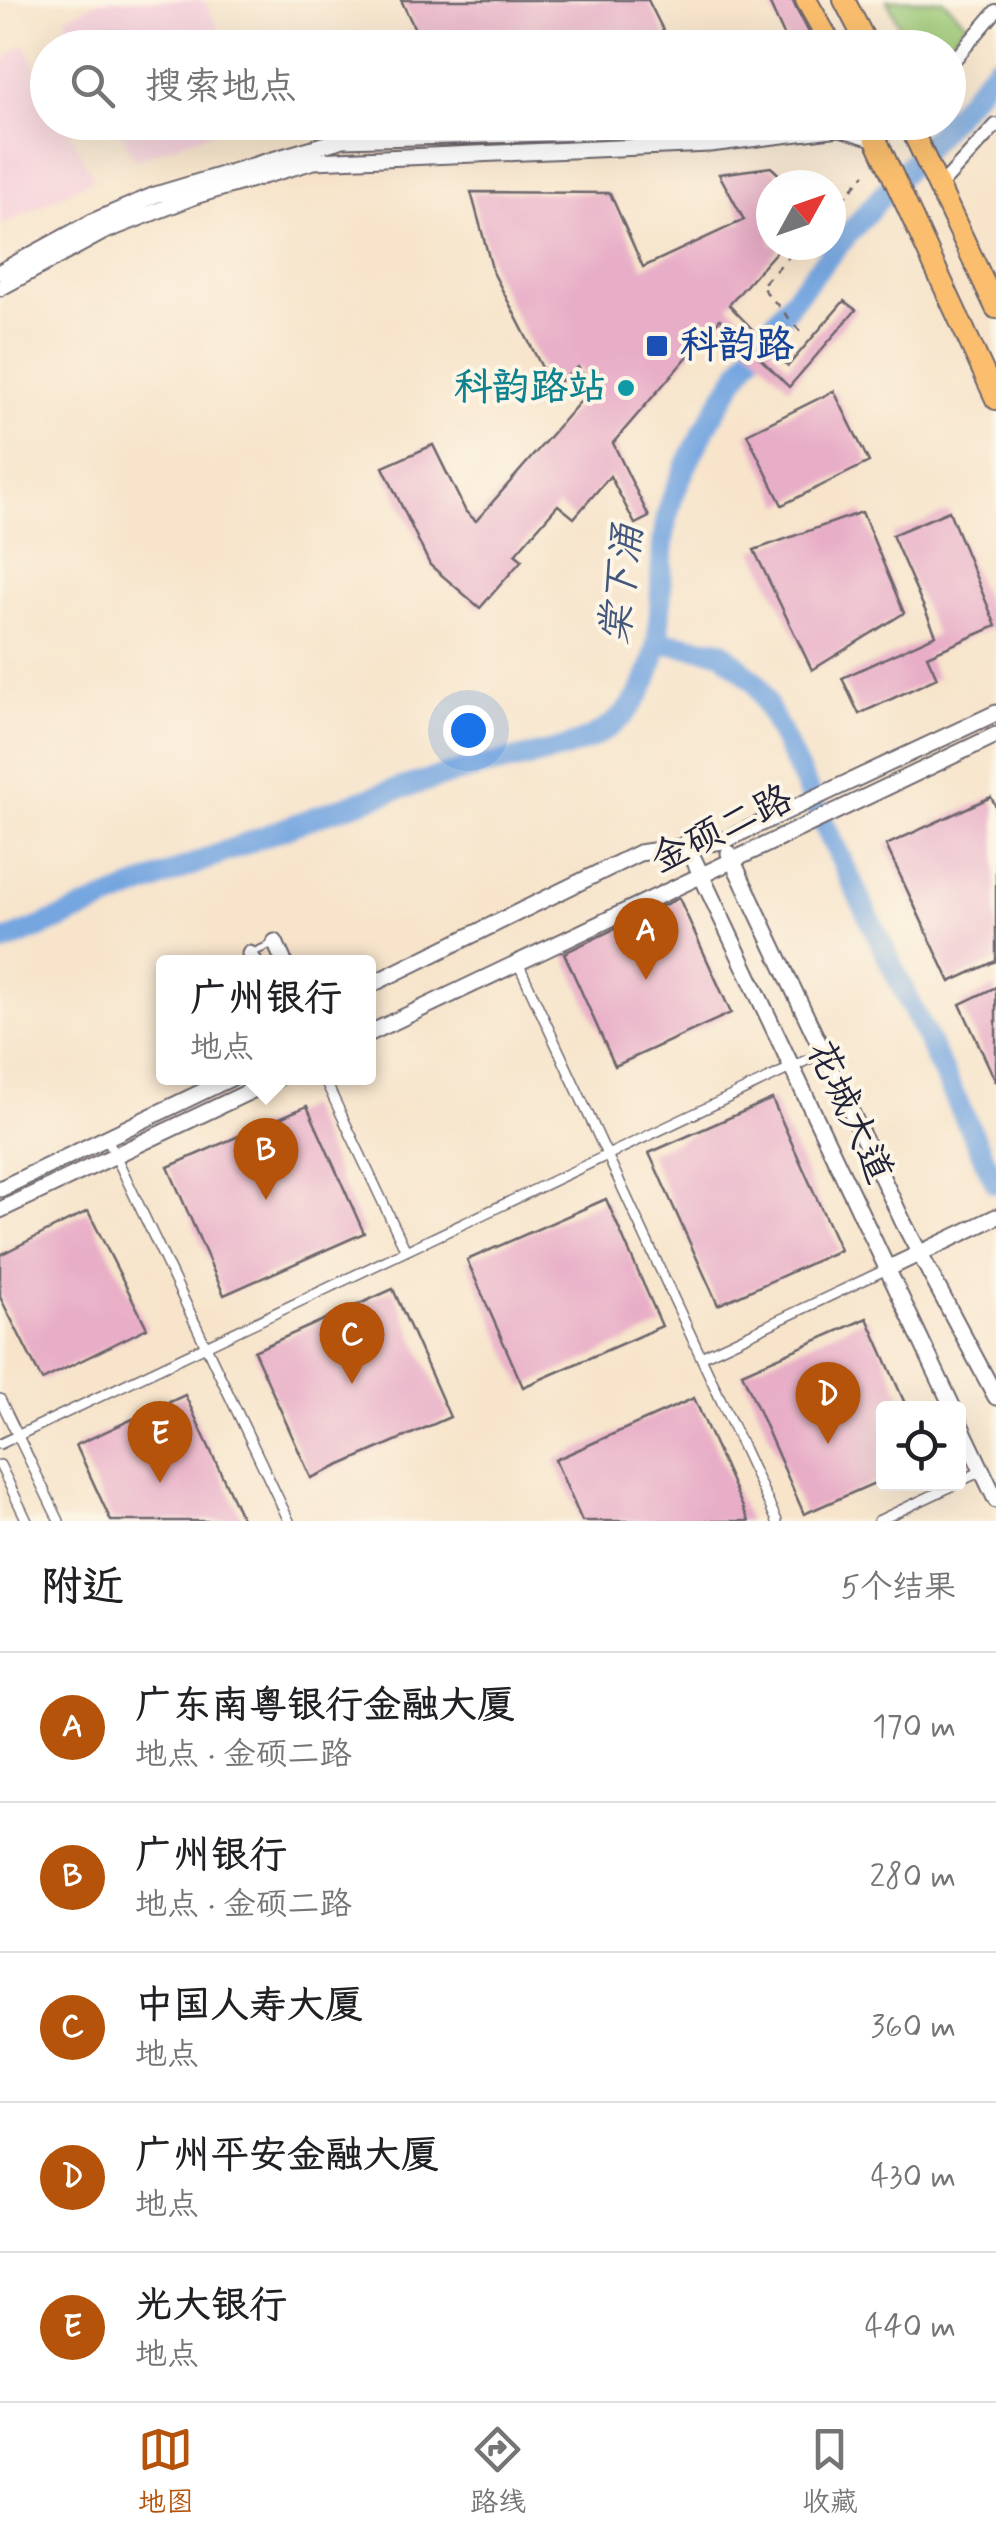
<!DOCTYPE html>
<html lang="zh">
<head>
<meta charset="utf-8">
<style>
	:root { --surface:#fff; --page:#f2f2f2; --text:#202124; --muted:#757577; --line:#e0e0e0; --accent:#b45309 }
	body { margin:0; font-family:Mynerve,"LXGW WenKai TC",sans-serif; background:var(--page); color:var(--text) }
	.controls { position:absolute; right:30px; bottom:30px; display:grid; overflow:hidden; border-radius:10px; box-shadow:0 10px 40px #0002 }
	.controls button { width:90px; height:90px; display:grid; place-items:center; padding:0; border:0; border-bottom:2px solid var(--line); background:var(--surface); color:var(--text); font:50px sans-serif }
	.compass { position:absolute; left:756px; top:170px; width:90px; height:90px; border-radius:50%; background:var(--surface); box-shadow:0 10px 40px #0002; rotate:50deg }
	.you { position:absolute; left:468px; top:730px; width:35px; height:35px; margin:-25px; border:8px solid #fff; border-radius:50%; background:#1a73e8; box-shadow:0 0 0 15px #1a73e833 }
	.badge { display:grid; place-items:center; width:65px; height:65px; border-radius:50%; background:var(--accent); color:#fff; font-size:32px; font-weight:700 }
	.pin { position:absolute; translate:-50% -82px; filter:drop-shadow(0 2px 5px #0008) }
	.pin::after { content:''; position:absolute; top:52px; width:35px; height:30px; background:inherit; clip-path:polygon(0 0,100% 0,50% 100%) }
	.popup { position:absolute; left:156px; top:955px; width:220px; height:130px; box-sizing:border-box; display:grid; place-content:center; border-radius:10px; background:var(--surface); filter:drop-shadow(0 2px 8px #0005); font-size:32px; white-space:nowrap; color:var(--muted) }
	.popup b { font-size:38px; color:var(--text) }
	.popup::after { content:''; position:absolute; left:50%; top:100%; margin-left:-20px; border:20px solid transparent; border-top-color:var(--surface) }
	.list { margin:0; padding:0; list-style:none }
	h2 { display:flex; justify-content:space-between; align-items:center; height:130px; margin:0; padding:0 40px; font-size:42px }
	h2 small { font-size:32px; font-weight:400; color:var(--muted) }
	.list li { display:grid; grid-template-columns:65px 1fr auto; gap:30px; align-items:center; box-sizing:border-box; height:150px; padding:0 40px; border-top:2px solid var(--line) }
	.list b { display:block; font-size:38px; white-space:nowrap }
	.list p { margin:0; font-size:32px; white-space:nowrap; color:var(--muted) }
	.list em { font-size:32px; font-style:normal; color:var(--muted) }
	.icon { flex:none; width:55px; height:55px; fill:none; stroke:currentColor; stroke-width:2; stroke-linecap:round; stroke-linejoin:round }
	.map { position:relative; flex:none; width:996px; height:1521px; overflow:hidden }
	.search { position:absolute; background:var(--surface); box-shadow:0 10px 40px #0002; left:30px; right:30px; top:30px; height:110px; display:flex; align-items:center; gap:25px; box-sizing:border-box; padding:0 35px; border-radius:55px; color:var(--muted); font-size:38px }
	.sheet { height:880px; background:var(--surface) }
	nav { display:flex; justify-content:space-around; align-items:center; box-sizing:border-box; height:140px; border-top:2px solid var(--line); background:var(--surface); font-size:28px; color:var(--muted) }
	nav a { display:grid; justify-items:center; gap:5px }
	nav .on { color:var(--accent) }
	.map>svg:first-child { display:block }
	.built { fill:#f5cfdb }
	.green { fill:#9bc876; stroke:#5e7558; stroke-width:2.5 }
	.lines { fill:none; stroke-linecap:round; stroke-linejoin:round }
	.river { stroke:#74a6e0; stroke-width:22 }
	.building { fill:#e8aec7 }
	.service-casing { stroke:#6d666d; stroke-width:10 }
	.pedestrian-casing { stroke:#6d666d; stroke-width:12 }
	.minor-casing { stroke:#6d666d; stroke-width:16 }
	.tertiary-casing { stroke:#6d666d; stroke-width:19 }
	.primary-casing { stroke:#6d666d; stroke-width:24 }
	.trunk-casing { stroke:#6d666d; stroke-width:24 }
	.path { stroke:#6d666d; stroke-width:2.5; stroke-dasharray:8 8; stroke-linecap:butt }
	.service { stroke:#fff; stroke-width:6 }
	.pedestrian { stroke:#fff; stroke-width:9 }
	.minor { stroke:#fff; stroke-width:12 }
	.tertiary { stroke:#fff; stroke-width:15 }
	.primary { stroke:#fabe6e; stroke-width:20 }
	.trunk { stroke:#fabe6e; stroke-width:20 }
	.transit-dot { fill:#1a4fb4; stroke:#fcf5e5; stroke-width:4 }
	.culture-dot { fill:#0f9aa8; stroke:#fcf5e5; stroke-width:4 }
	.labels { text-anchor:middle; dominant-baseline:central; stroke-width:8; stroke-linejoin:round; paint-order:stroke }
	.transit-label { font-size:38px; font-weight:bold; fill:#164399; stroke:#fcf5e5; text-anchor:start }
	.culture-label { font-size:38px; font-weight:bold; fill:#0d838f; stroke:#fcf5e5; text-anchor:end }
	.street-label { font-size:38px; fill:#22223b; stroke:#fcf5e5 }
	.water-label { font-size:40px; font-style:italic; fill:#43577d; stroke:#fcf5e5 }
</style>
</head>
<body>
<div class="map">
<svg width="996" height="1521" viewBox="0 0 996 1521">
	<rect width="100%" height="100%" fill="#fcf5e5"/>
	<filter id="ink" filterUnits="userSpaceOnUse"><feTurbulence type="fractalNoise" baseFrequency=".01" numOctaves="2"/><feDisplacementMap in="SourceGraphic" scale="20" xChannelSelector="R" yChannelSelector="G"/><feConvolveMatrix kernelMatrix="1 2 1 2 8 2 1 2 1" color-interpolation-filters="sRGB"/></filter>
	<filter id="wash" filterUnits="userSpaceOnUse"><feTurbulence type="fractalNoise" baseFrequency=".0048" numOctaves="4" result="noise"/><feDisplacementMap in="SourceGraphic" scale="40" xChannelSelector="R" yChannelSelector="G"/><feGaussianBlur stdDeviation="2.25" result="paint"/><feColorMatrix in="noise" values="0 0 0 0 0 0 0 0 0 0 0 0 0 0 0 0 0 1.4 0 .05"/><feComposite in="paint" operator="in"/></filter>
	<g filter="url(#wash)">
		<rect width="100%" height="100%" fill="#f7e4cb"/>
		<path class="built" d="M 104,0 L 204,0 L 228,47 L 80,47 L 65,17 Z
			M 24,43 L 47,89 L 48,122 L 65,123 L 94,179 L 0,226 L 0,63 Z
			M 116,123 L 237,123 L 134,160 Z"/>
		<path class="green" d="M 887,0 L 943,0 L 967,23 L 945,47 L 910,47 Z"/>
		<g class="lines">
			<path class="river" d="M 948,122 L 996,67
				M 657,642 L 721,651 L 757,684 L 996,1183
				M 0,943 C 152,884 318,805 475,768 C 526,755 591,753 628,710 C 681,647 646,561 675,491 C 734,348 847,237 948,122"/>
		</g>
		<g id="blocks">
			<path class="building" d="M 401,0 L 648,0 L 672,48 L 424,48 Z
				M 768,0 L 792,0 L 817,48 L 790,48 Z
				M 771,167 L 790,185 L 771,185 L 771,245 L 782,245 L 729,305 L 788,366 L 844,301 L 856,310 L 789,387 L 720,319 L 613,443 L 649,517 L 635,524 L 610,476 L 574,518 L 558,505 L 515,554 L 522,560 L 480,608 L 430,565 L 383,467 L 433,445 L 466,512 L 476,521 L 592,388 L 578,367 L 552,387 L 493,272 L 471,192 L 610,193 L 643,267 L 744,220 L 719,174 Z
				M 834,391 L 869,462 L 782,505 L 747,434 Z
				M 949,511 L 996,626 L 927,656 L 937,678 L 859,714 L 842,678 L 936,635 L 892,535 Z
				M 862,512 L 904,613 L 812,670 L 754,550 Z
				M 991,797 L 996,807 L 996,961 L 950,982 L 886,845 Z
				M 679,898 L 731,1013 L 615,1066 L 564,953 Z
				M 996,987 L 996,1082 L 960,1004 Z
				M 772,1099 L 840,1250 L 718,1305 L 649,1153 Z
				M 307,1106 L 364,1233 L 224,1295 L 168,1167 Z
				M 606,1199 L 662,1326 L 523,1387 L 467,1260 Z
				M 88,1211 L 147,1328 L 42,1380 L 0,1297 L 0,1255 Z
				M 393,1289 L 450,1417 L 311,1478 L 254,1351 Z
				M 867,1318 L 907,1408 L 884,1408 L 884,1479 L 804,1514 L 742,1373 Z
				M 185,1395 L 243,1521 L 111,1521 L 76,1445 Z
				M 694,1398 L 749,1521 L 582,1521 L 555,1460 Z"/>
		</g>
	</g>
	<g filter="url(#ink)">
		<use href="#blocks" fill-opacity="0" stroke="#6d666d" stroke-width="2.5"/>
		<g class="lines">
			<g class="service-casing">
				<path id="service" d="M 250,954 L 274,943"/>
			</g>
			<g class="pedestrian-casing">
				<path id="pedestrian" d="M 519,965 L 777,1521
					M 324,1078 L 406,1251
					M 107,1138 L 289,1521
					M 701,1357 L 887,1269
					M 0,1399 L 59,1521
					M 0,1444 L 824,1052
					M 0,1465 L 27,1521
					M 958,1482 L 982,1471
					M 878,1521 L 956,1484"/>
			</g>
			<g class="minor-casing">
				<path id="minor" d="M 948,67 L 996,11
					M 939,187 L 996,125"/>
			</g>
			<g class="tertiary-casing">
				<path id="tertiary" d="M 0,272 L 92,222 L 155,195 L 343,139 L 760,127 L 775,122
					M 0,288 L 103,232 L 198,195 L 314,161 L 710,144 L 840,128 L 876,139
					M 686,843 L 953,1408
					M 729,853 L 904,1224 L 996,1397
					M 275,942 L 284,962
					M 250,954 L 254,962
					M 368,986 L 639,853 L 723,841 L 996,713
					M 368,1034 L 996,735
					M 0,1189 L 231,1078
					M 0,1210 L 278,1078
					M 887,1269 L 996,1217
					M 958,1420 L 996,1500"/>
			</g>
			<g class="primary-casing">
				<path id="primary" d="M 844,0 L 869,48
					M 868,122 L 996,399
					M 908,122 L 996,308"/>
			</g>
			<g class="trunk-casing">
				<path id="trunk" d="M 806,0 L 831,44"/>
			</g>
			<path class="path" d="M 831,213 L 865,174
				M 800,331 L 761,286 L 800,245"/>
			<use href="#service" class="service"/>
			<use href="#pedestrian" class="pedestrian"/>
			<use href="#minor" class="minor"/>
			<use href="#tertiary" class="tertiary"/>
			<use href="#primary" class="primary"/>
			<use href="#trunk" class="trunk"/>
		</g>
	</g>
	<rect class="transit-dot" x="645" y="334" width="24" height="24" rx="5"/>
	<circle class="culture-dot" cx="626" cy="388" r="10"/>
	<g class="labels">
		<g class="transit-label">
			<text x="680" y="346">科韵路</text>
		</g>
		<g class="culture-label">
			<text x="606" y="388">科韵路站</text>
		</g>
		<g class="street-label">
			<text transform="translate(722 830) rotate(-26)">金硕二路</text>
			<text transform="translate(849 1112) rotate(65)">花城大道</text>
		</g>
		<g class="water-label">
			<text transform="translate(623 584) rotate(-83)">棠下涌</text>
		</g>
	</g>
</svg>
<div class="controls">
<button><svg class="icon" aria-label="locate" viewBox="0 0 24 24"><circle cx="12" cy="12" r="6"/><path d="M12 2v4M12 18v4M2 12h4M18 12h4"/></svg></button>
</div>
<svg class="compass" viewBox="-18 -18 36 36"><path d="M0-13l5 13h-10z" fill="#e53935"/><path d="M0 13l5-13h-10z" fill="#757577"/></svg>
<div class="you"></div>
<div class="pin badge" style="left:646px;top:980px">A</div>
<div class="pin badge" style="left:266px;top:1200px">B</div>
<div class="popup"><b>广州银行</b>地点</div>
<div class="pin badge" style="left:352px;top:1384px">C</div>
<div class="pin badge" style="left:828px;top:1444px">D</div>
<div class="pin badge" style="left:160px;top:1483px">E</div>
<div class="search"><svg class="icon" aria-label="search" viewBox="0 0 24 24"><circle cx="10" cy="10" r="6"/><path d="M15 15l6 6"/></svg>搜索地点</div>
</div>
<section class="sheet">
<h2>附近<small>5个结果</small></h2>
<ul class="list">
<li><span class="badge">A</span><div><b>广东南粤银行金融大厦</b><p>地点 · 金硕二路</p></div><em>170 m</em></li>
<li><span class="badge">B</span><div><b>广州银行</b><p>地点 · 金硕二路</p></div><em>280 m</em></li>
<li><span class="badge">C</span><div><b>中国人寿大厦</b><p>地点</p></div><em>360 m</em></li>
<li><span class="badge">D</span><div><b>广州平安金融大厦</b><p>地点</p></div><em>430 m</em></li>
<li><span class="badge">E</span><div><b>光大银行</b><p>地点</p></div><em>440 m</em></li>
</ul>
</section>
<nav>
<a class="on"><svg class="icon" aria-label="map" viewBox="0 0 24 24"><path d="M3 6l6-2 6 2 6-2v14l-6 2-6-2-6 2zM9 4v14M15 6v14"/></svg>地图</a>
<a><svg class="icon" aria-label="directions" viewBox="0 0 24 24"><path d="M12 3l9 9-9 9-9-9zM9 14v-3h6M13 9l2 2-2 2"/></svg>路线</a>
<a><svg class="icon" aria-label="saved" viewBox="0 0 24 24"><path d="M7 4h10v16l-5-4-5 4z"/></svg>收藏</a>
</nav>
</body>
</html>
